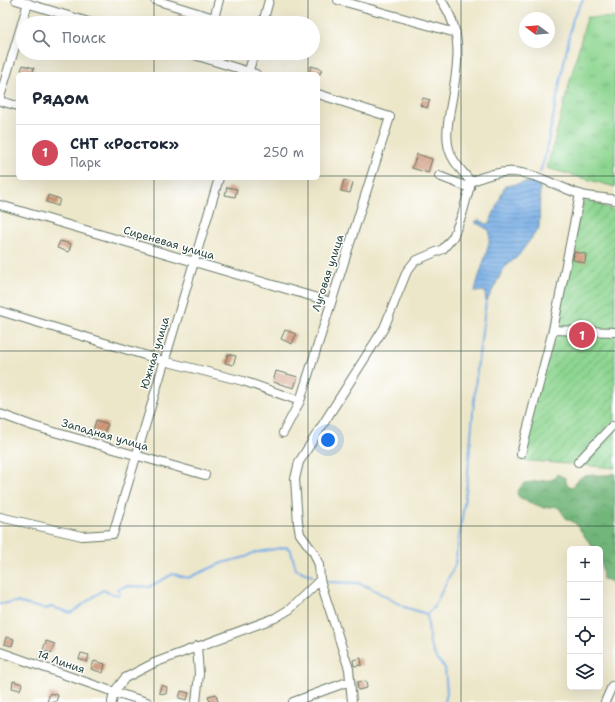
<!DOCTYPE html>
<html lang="ru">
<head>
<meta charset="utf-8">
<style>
	:root { --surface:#fff; --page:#f2f2f3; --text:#1f2937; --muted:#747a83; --line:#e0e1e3; --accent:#d1495b }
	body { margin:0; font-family:"Shantell Sans",sans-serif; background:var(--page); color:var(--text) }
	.controls { position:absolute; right:12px; bottom:12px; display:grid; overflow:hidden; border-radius:6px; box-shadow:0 4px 16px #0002 }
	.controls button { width:36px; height:36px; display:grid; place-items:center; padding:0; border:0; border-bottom:1px solid var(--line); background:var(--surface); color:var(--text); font:20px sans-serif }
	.compass { position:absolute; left:519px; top:12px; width:36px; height:36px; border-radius:50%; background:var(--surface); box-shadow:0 4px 16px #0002; rotate:286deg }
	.you { position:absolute; left:328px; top:440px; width:14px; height:14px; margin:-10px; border:3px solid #fff; border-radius:50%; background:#1a73e8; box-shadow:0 0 0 6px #1a73e833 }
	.badge { display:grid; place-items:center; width:26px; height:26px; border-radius:50%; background:var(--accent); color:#fff; font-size:13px; font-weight:700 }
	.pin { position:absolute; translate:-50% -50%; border:2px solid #fff; box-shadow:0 1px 4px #0006 }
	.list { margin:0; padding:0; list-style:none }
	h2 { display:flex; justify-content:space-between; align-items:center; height:52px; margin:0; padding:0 16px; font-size:17px }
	h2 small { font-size:13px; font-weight:400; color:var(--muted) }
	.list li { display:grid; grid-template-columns:26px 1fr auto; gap:12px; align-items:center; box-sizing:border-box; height:56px; padding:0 16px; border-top:1px solid var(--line) }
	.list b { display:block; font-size:15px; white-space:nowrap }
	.list p { margin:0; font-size:13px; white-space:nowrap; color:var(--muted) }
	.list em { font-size:13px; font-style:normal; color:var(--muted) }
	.icon { flex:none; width:22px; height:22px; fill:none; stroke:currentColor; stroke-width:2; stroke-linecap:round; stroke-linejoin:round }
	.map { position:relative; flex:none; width:615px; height:702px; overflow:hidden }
	.search { position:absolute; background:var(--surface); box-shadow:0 4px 16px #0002; left:16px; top:16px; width:304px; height:44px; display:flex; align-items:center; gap:10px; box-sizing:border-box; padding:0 14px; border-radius:22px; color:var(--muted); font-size:15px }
	.panel { position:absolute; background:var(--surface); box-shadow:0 4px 16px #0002; left:16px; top:72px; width:304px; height:108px; border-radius:6px }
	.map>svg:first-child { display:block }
	.grass { fill:url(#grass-tufts); stroke:#568962 }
	.forest { fill:url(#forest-crowns); stroke:#487a57 }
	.garden { fill:url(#garden-furrows); stroke:#568962 }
	.water { fill:url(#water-rules); stroke:#4b758c }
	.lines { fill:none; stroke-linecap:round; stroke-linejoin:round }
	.stream { stroke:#77ade5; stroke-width:2 }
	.building { fill:url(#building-hatch) }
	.minor-casing { stroke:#677868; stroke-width:10 }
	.minor { stroke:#fff; stroke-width:8 }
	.grid { fill:none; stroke:#1f3d34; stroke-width:1; stroke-opacity:0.55 }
	.labels { text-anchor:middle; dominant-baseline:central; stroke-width:3; stroke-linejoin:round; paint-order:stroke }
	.street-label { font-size:11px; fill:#1f3d34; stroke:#fff }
</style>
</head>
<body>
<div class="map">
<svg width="615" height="702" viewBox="0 0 615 702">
	<defs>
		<pattern id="grass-tufts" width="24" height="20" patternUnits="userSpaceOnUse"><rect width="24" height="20" fill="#8dd590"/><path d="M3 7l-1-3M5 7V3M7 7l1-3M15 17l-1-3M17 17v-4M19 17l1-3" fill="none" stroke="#73ae76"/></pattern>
		<pattern id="forest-crowns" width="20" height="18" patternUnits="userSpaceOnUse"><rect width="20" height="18" fill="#72b67a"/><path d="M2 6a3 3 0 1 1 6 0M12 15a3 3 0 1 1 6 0" fill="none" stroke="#5d9565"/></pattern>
		<pattern id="garden-furrows" width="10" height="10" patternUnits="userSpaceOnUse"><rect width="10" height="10" fill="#8dd590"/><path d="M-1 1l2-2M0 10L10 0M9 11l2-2" fill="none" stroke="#73ae76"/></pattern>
		<pattern id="water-rules" width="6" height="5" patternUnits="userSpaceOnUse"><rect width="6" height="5" fill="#77ade5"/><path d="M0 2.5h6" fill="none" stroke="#618eba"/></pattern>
		<pattern id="building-hatch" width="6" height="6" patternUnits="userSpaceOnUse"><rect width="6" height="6" fill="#d39a7c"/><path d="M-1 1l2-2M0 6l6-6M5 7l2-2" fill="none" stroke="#ab7f66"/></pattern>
	</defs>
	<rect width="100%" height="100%" fill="#fff"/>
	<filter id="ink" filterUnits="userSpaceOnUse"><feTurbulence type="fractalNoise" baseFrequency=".025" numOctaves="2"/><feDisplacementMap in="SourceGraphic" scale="8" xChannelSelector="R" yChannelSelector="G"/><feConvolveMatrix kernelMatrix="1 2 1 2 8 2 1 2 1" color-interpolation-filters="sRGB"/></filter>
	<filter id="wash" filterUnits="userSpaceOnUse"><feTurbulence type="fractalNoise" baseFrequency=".012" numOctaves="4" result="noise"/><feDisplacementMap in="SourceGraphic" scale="16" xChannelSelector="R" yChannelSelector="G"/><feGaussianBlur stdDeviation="0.9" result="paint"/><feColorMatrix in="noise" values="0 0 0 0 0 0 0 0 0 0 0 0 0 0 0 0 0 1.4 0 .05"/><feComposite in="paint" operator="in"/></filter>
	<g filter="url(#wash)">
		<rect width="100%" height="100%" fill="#ede7ca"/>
		<path class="grass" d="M 587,17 L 615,18 L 615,187 L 547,168 Z"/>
		<path class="forest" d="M 615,473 L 615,590 L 611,581 L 603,579 L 600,549 L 594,549 L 575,523 L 566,518 L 559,508 L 555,506 L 544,508 C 536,504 525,502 518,496 L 517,492 L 524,483 L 550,480 L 554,479 L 557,474 L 565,478 L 567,485 L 572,487 C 576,485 576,480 580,478 C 591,472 604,478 615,473 Z"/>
		<path class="garden" d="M 584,198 L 615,211 L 615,468 L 519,460 Z"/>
		<path class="water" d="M 535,181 L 539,182 L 540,186 L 539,228 L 518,256 L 504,268 L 486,303 L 485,291 L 475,292 C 477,276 493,243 489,230 L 474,222 L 479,220 L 487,224 L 490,222 L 505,186 Z"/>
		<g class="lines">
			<path class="stream" d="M 540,172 L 545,157 L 573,18 L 583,0
				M 323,580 L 330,582 L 357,583 L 369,587 L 404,607 L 427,614
				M 0,604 L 16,602 L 44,609 L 52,607 L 71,613 L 103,590 L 109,593 L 119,595 L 120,592 L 117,589 L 127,586 L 149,587 L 173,574 L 188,578 L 222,563 L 246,557 L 253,553 L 287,547 L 291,551 L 296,569 L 312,576
				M 445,702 L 447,693 L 445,668 L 436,658 L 430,644 L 427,614 L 434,607 L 455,565 L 467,484 L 476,377 L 486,302"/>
		</g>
		<g id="blocks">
			<path class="building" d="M 178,14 L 188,17 L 187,23 L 176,22 Z
				M 23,65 L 34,68 L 32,74 L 21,70 Z
				M 311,66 L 322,69 L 320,74 L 309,74 Z
				M 423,98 L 430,100 L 427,108 L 420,105 Z
				M 417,154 L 432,159 L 428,173 L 412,168 Z
				M 344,180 L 353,183 L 350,193 L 341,191 Z
				M 227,187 L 237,189 L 235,197 L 225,195 Z
				M 48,195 L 60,199 L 58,206 L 46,202 Z
				M 60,241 L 71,244 L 69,252 L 57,248 Z
				M 574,252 L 586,254 L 585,263 L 573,260 Z
				M 285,330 L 296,334 L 292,344 L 281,339 Z
				M 228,354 L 236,356 L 233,365 L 225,363 Z
				M 276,371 L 298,377 L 294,388 L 273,382 Z
				M 96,420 L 108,424 L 104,434 L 93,431 Z
				M 6,637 L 14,639 L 12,646 L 4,644 Z
				M 46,641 L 55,644 L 51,653 L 43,650 Z
				M 81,653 L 89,655 L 87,662 L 79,659 Z
				M 361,658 L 362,665 L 354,666 L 353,660 Z
				M 94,661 L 105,664 L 103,673 L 91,669 Z
				M 13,681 L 22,684 L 20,690 L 12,688 Z
				M 366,681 L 367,688 L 358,690 L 357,682 Z
				M 161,685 L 167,687 L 166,694 L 159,693 Z
				M 181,691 L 189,693 L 187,700 L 179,698 Z
				M 50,693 L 58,695 L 56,702 L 47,702 Z
				M 216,694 L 218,702 L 210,702 L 208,696 Z"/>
		</g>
	</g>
	<g filter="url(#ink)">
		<use href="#blocks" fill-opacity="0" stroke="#677868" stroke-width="1"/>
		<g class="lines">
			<g class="minor-casing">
				<path id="minor" d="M 16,0 L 92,23
					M 155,0 L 214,18 L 219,0
					M 338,0 L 456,33
					M 441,0 C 466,35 457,70 450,110 C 448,123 445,139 450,152 C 453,163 465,174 471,182
					M 263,23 L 269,0
					M 188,53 L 256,74
					M 248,74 L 254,53
					M 0,97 L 28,3
					M 0,101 L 18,106
					M 439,176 L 470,188
					M 0,205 L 331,302
					M 0,311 L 164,361 L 243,381 L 300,401
					M 553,330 L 615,332
					M 0,414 L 33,426 L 205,475
					M 283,433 L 300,401 L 390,117 L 318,94
					M 521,454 L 553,330 L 580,194
					M 578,462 L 612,426
					M 0,517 L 82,536 L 113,534 L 219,178
					M 0,652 L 114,692 L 147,702
					M 112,702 L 114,692 L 125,678 L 154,663 L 275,618 L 290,609 L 320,580
					M 196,702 L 199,674 L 197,646
					M 293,702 L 350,681
					M 352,702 L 349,669 L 320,580 L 319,565 L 314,553 L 300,534 L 298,523 L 295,479 L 299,462 L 384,328 L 407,271 L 415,261 L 443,249 L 453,237 L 462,215 L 471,182 C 517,160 536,178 579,194 C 590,198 603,197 615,200
					M 605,702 L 612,686"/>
			</g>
			<use href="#minor" class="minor"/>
		</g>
	</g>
	<path class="grid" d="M 154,0 L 154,23M 308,0 L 308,23M 461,0 L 461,702M 154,53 L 154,74M 308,53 L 308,74M 0,176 L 18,176M 318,176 L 615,176M 154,178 L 154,702M 308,178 L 308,702M 0,351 L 615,351M 0,526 L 615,526"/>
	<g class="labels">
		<g class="street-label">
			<text transform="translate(169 243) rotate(16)">Сиреневая улица</text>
			<text transform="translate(328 273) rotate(-72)">Луговая улица</text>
			<text transform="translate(155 353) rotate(-73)">Южная улица</text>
			<text transform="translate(105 435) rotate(16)">Западная улица</text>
			<text transform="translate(61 662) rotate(19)">14 Линия</text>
		</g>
	</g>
</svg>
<div class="controls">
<button>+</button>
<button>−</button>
<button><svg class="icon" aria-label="locate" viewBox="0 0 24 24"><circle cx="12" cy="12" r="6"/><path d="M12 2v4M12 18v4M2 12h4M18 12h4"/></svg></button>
<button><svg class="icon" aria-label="layers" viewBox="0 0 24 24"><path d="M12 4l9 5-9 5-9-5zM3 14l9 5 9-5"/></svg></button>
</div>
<svg class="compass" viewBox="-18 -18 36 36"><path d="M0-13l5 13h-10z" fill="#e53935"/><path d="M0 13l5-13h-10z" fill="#747a83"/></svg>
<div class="you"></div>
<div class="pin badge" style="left:582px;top:335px">1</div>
<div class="search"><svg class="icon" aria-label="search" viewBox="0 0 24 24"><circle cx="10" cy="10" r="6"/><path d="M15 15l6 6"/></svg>Поиск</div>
<section class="panel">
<h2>Рядом<small></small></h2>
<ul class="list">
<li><span class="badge">1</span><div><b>СНТ «Росток»</b><p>Парк</p></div><em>250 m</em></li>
</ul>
</section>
</div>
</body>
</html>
